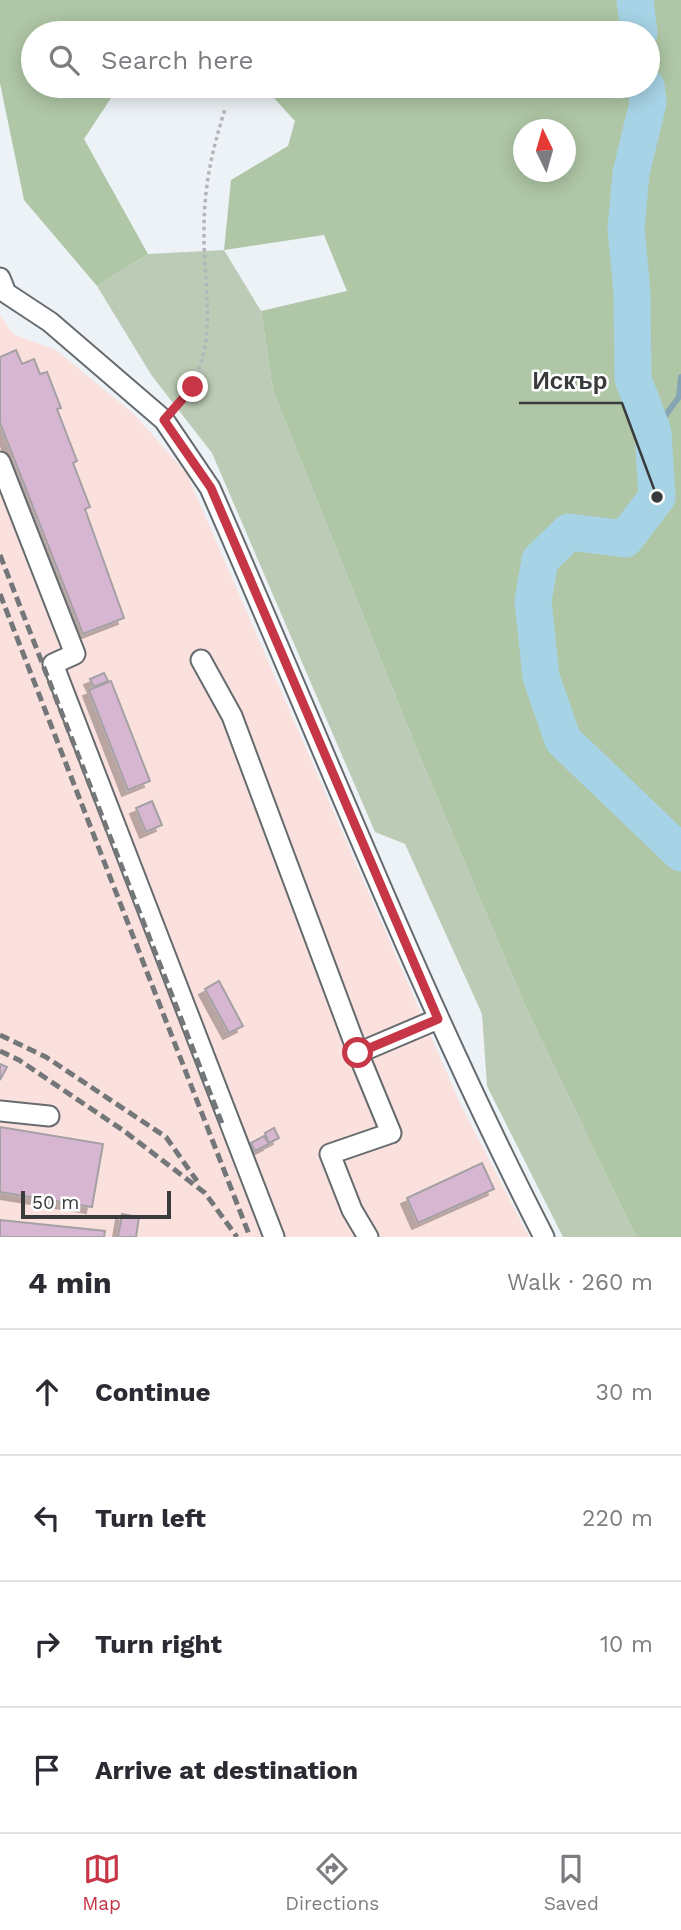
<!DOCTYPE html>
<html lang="en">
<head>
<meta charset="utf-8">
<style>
	:root { --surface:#fff; --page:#f2f2f3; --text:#2b2b33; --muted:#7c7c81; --line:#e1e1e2; --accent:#c63646 }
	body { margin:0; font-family:"Work Sans",sans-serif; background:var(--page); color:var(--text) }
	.compass { position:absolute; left:513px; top:119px; width:63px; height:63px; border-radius:50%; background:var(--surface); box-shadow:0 4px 18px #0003; rotate:355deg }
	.scale { position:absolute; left:21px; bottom:18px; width:150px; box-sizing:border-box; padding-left:7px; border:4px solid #383a3c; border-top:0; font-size:19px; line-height:24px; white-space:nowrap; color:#383a3c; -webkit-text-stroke:5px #fff; paint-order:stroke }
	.stop { position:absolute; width:21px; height:21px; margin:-16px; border:5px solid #c63646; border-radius:50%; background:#fff }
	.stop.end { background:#c63646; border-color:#fff; box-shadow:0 2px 7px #0008 }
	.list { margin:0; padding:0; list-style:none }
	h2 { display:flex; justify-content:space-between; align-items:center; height:91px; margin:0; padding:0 28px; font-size:30px }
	h2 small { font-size:23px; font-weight:400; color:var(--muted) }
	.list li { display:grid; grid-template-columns:46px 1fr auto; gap:21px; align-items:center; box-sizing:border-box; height:126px; padding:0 28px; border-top:2px solid var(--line) }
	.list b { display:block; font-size:26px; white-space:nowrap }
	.list em { font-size:23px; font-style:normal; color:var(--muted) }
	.icon { flex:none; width:38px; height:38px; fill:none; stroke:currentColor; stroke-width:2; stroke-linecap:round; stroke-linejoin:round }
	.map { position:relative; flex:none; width:681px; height:1237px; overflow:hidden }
	.search { position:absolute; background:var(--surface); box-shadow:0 4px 18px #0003; left:21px; right:21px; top:21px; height:77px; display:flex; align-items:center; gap:18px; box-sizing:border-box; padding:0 24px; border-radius:38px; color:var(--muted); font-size:26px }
	.sheet { height:595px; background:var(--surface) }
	nav { display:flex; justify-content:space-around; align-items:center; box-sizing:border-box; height:98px; border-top:2px solid var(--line); background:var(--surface); font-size:19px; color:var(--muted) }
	nav a { display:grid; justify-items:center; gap:4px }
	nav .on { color:var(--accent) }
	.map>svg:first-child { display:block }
	.industrial { fill:#fbe1dd }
	.green { fill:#bccbb6 }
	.forest { fill:#afc7a6; fill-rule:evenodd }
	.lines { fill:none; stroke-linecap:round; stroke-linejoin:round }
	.stream { stroke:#86a5b3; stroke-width:6 }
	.river { stroke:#a7d3e6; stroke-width:37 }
	.building { fill:#d7b6d2; stroke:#a5a0a4; stroke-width:2; filter:url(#shadow) }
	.minor-casing { stroke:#666b6f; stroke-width:23 }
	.path { stroke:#b2b6ba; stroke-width:3.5; stroke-dasharray:3.5 3.5; stroke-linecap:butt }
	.minor { stroke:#fff; stroke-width:19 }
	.rail { stroke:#74777a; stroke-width:5; stroke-dasharray:10 5; stroke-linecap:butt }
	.route { stroke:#c63646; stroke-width:9 }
	.leader { fill:none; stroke:#383a3c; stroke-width:2.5 }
	.callout-dot { fill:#383a3c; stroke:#fff; stroke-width:2.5 }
	.callout-label { font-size:24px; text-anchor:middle; font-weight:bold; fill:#383a3c; stroke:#fff; stroke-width:5; stroke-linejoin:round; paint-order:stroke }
</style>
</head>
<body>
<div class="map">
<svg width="681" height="1237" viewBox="0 0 681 1237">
	<defs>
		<filter id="shadow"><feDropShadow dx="-6" dy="6" stdDeviation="0" flood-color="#0004"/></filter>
	</defs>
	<rect width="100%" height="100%" fill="#edf2f7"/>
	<path class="industrial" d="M 0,315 L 13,334 L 56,350 L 135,415 L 187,474 L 459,1101 L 529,1237 L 0,1237 Z"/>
	<path class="green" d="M 224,250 L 261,311 L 273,391 L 418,752 L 527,1010 L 636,1237 L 563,1237 L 487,1086 L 482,1014 L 405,844 L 375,832 L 212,453 L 152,376 L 97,286 L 148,254 Z"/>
	<path class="forest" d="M 0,0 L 681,0 L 681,1237 L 636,1237 L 527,1010 L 418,752 L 273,391 L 261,311 L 347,291 L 324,235 L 224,250 L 231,180 L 288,146 L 295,121 L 263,86 L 648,86 L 648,33 L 33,33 L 33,86 L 119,86 L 84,139 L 148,254 L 97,286 L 24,200 L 0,83 ZM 524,130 L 566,130 L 566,172 L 524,172 Z"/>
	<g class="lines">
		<path class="stream" d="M 653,432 L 679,397 L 681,377"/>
		<path class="river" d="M 635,0 L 639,33
			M 646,86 L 648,103 L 631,173 L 626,229 L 632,292 L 633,379 L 653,432 L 657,497 L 625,539 L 569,532 L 540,560 L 533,601 L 541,677 L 563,740 L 681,853"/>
	</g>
	<path class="building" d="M 16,350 L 22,364 L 34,359 L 40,374 L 47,372 L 61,408 L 57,409 L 77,461 L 73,463 L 90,507 L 85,509 L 124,618 L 83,634 L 0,423 L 0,357 Z
		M 104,673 L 108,681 L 94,687 L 90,679 Z
		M 111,681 L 150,781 L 128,790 L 89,690 Z
		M 152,801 L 162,825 L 146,832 L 136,808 Z
		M 219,981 L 243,1026 L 229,1033 L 205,989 Z
		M 0,1064 L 7,1067 L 0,1080 Z
		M 0,1127 L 103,1144 L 92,1207 L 0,1192 Z
		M 274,1128 L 279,1138 L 269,1143 L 265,1133 Z
		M 264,1136 L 269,1144 L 255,1151 L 251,1143 Z
		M 482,1163 L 494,1189 L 418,1223 L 407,1198 Z
		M 122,1214 L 139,1217 L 136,1237 L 118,1237 Z
		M 0,1220 L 105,1231 L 104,1237 L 0,1237 Z"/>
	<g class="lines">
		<g class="minor-casing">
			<path id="minor" d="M 0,278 L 6,293 L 50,322 L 164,420 L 210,488 C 320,738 419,994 544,1237
				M 0,462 L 75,654 L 53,664 L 274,1237
				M 201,660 L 232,716 L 358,1053 L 438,1019
				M 358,1053 L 391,1133 L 330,1154 L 352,1210 L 368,1237
				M 0,1111 L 49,1116"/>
		</g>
		<path class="path" d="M 177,405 C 223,352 203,294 204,230 C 204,185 212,151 225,109"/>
		<use href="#minor" class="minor"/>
		<path class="rail" d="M 0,555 L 223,1126
			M 0,594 L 250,1237
			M 0,1035 L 46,1057 L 166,1137 L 197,1181
			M 0,1051 L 19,1060 L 124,1131 L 205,1193 L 237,1237"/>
	</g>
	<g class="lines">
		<path class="route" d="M 193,387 L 164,420 L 211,488 L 438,1019 L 358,1053"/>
	</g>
	<path class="leader" d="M657 497L622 403H519"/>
	<circle class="callout-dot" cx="657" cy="497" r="7"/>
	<g class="callout-label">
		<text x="570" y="389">Искър</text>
	</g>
</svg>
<svg class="compass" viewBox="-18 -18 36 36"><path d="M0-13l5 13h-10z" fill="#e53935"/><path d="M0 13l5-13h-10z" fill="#7c7c81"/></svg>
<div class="scale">50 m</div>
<div class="stop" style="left:358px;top:1053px"></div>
<div class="stop end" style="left:193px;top:387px"></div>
<div class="search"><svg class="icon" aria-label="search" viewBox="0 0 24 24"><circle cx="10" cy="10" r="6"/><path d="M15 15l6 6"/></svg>Search here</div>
</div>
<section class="sheet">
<h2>4 min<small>Walk · 260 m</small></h2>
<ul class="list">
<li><svg class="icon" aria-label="ahead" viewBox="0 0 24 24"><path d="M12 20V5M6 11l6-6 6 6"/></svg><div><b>Continue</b></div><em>30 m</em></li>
<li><svg class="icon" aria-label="left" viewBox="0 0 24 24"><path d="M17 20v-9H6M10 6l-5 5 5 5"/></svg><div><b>Turn left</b></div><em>220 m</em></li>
<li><svg class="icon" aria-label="right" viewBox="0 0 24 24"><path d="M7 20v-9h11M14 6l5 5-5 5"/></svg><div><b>Turn right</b></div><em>10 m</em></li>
<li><svg class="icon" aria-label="arrive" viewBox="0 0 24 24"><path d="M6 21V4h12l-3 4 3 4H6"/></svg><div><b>Arrive at destination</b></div></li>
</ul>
</section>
<nav>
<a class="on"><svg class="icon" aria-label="map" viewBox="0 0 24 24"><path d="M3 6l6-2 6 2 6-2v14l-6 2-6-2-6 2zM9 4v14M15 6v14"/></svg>Map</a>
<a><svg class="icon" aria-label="directions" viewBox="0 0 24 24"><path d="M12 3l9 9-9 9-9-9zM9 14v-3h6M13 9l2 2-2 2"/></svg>Directions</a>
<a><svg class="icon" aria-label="saved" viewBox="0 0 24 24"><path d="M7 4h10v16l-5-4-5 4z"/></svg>Saved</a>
</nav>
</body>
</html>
